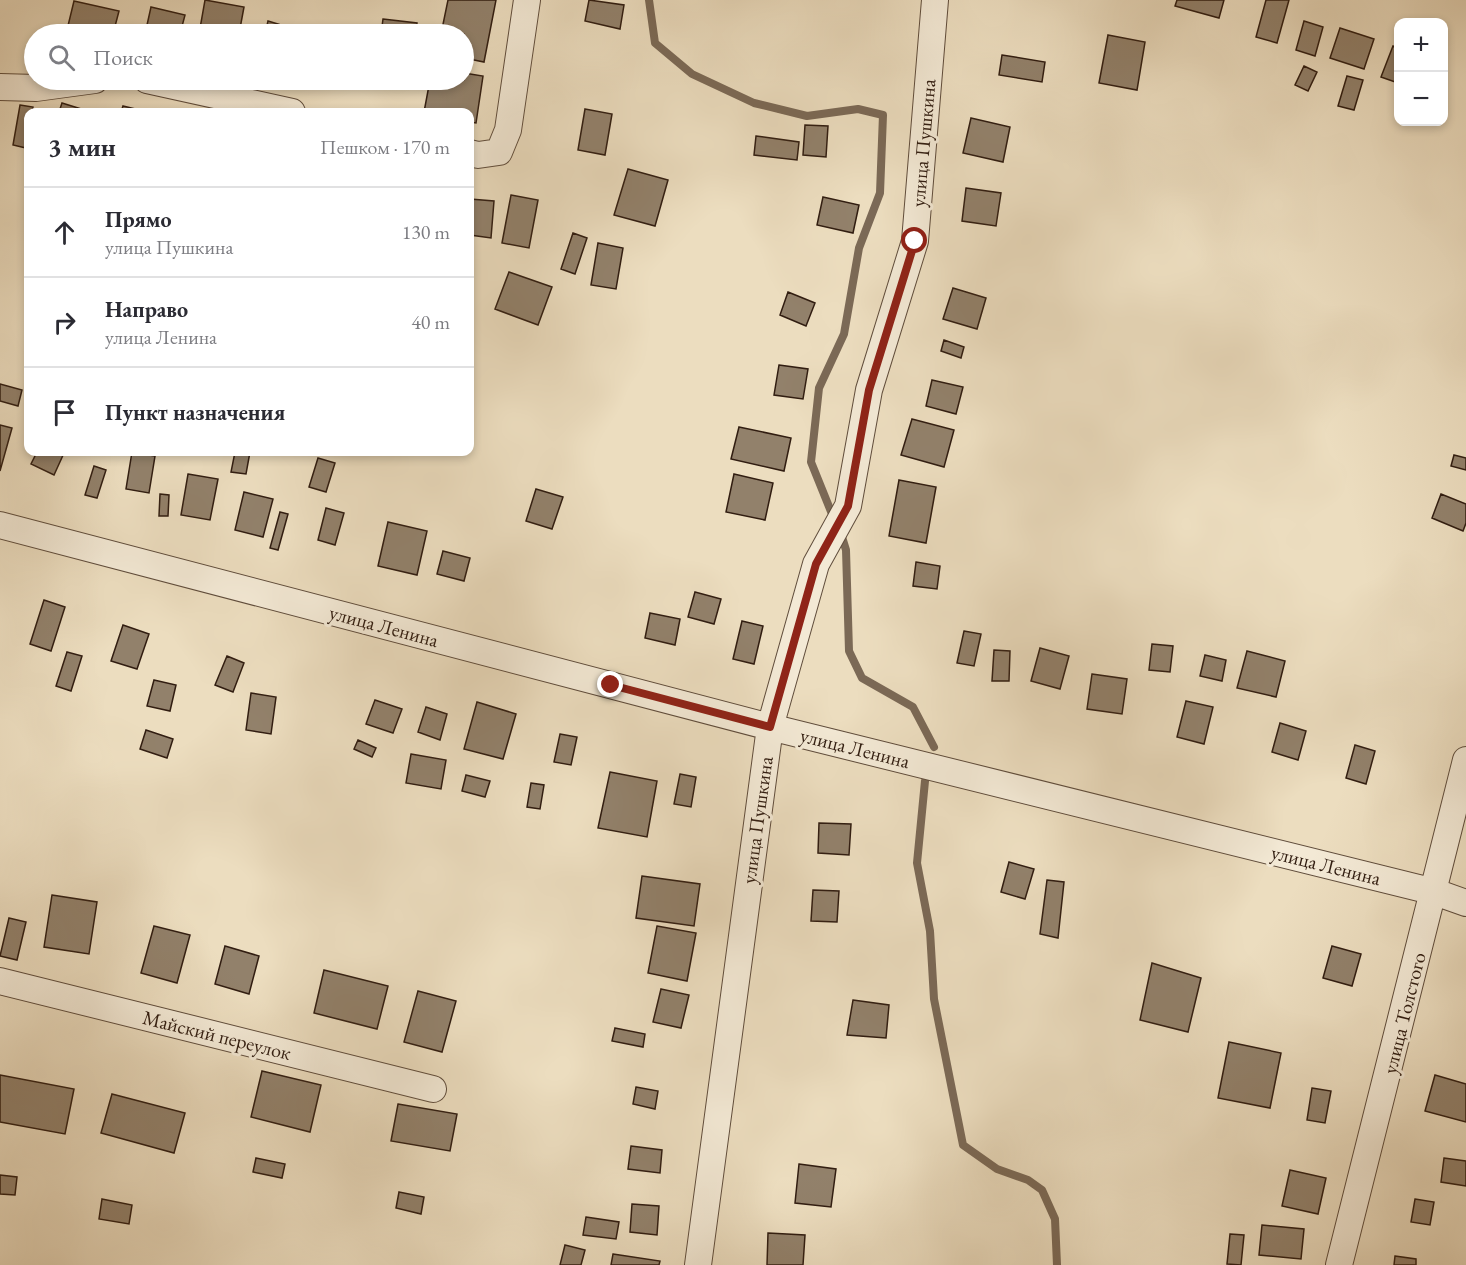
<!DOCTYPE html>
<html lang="ru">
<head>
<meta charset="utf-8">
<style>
	:root { --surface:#fff; --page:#f2f2f3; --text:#2b2b33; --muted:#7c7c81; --line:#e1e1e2 }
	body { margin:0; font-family:"EB Garamond",serif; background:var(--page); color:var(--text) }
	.controls { position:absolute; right:18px; top:18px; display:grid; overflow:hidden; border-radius:12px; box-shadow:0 3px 9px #0003 }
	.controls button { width:54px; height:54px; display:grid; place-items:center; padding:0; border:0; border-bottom:2px solid var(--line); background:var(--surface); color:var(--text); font:30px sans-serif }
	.stop { position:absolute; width:18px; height:18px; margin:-14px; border:4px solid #8f2418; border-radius:50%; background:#fff }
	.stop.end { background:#8f2418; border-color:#fff; box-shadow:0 2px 6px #0008 }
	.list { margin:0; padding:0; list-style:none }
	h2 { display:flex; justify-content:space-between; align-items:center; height:78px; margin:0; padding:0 24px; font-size:26px }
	h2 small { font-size:20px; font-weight:400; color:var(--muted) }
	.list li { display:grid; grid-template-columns:39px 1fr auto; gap:18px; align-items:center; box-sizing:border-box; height:90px; padding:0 24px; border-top:2px solid var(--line) }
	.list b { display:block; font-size:22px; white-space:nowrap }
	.list p { margin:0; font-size:20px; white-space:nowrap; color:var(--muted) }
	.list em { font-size:20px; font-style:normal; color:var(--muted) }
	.icon { flex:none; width:33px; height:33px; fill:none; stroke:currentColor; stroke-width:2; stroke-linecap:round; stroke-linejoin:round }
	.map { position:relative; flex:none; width:1466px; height:1265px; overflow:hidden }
	.search { position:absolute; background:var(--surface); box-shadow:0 3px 9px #0003; left:24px; top:24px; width:450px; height:66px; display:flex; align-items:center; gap:15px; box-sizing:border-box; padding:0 21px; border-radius:33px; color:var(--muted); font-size:22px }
	.panel { position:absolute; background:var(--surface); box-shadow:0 3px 9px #0003; left:24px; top:108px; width:450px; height:348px; border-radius:12px }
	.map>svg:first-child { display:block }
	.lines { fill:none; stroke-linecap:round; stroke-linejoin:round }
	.stream { stroke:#7b6956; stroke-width:8 }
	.building { fill:#92816b; stroke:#311d11; stroke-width:1.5 }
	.street-casing { stroke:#604d3c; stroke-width:28 }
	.street { stroke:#f3e9d5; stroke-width:26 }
	.route { stroke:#8f2418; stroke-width:8 }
	.labels { text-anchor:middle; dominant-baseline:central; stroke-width:6; stroke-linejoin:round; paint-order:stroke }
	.street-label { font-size:20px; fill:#311d11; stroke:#f3e9d5 }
</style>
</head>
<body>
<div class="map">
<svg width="1466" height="1265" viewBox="0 0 1466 1265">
	<rect width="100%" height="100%" fill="#ecddbf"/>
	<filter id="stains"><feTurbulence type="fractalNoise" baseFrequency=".00333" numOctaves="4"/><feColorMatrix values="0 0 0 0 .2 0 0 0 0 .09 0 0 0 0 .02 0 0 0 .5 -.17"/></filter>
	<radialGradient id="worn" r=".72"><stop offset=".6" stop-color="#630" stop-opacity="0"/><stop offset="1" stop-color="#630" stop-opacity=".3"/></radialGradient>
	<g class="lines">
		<path class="stream" d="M 649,0 L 655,43 L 692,74 L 754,103 L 807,116 L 858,109 L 883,115 L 880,193 L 859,248 L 844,334 L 819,388 L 811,462 L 834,519
			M 842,537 L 846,550 L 849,651 L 862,678 L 913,707 L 934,747
			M 925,781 L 917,863 L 930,931 L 934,999 L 963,1145 L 997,1169 L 1028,1180 L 1042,1190 L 1055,1219 L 1057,1265"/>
	</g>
	<path class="building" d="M 205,0 L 244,7 L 239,34 L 199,34 Z
		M 448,0 L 496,0 L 484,62 L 464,58 L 464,34 L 441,34 Z
		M 589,0 L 624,5 L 620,29 L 585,21 Z
		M 1177,0 L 1224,0 L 1219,18 L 1175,6 Z
		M 1266,0 L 1289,0 L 1277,43 L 1256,37 Z
		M 74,1 L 119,11 L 113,34 L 66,34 Z
		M 151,7 L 185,15 L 180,34 L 145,34 Z
		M 383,19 L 417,23 L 416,34 L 381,34 Z
		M 268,21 L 291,28 L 289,34 L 265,34 Z
		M 1304,21 L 1323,27 L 1315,56 L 1296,50 Z
		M 1340,28 L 1374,39 L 1364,69 L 1330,58 Z
		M 1108,35 L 1145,42 L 1137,90 L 1099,83 Z
		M 1393,46 L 1398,48 L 1398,83 L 1381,77 Z
		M 1002,55 L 1045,62 L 1042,82 L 999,75 Z
		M 1304,66 L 1317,72 L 1308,91 L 1295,85 Z
		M 464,73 L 483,76 L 476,123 L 470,122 L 470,112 L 424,112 L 430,80 L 464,80 Z
		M 1347,76 L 1363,80 L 1354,110 L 1338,106 Z
		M 293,80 L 326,80 L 324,87 Z
		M 62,103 L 91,112 L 59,112 Z
		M 20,105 L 33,107 L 32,112 L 28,112 L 26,148 L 13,145 Z
		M 123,106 L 148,112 L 121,112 Z
		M 585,109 L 612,114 L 605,155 L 578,150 Z
		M 971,118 L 1010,127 L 1003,162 L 963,153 Z
		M 805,125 L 828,126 L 826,157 L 803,155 Z
		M 756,136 L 799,142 L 797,160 L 754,155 Z
		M 628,169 L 668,180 L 655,226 L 614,215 Z
		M 966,188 L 1001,193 L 996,226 L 962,221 Z
		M 511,195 L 538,200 L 529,248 L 502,243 Z
		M 823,197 L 859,205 L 853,233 L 817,225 Z
		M 470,199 L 494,201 L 491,238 L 470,235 Z
		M 573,233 L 587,238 L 575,274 L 561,269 Z
		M 598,243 L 623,248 L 616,289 L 591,285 Z
		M 509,272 L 552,287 L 538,325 L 495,309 Z
		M 953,288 L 986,298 L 977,329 L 943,319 Z
		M 788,292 L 815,303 L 806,326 L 780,315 Z
		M 944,340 L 964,347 L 961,358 L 941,351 Z
		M 779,365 L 808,369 L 803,399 L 774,395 Z
		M 932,380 L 963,387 L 956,414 L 926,406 Z
		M 0,384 L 22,390 L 18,406 L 0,401 Z
		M 912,419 L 954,430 L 944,467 L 901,455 Z
		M 0,425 L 12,428 L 0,471 Z
		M 739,427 L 791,438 L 784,471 L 731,459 Z
		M 37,452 L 64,453 L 54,475 L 31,464 Z
		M 132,452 L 155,456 L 149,493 L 126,489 Z
		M 235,452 L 250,452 L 246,474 L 231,472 Z
		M 1454,455 L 1466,458 L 1466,470 L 1451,466 Z
		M 318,458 L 335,463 L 326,492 L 309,487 Z
		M 94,466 L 106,470 L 97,498 L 85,495 Z
		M 188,474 L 218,479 L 210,520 L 181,515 Z
		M 734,474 L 773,483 L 765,520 L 726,512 Z
		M 899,480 L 936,487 L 926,543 L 889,536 Z
		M 536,489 L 563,497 L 552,529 L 526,521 Z
		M 244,492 L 273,499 L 263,537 L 235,530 Z
		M 160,494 L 169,495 L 168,516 L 159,516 Z
		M 1441,494 L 1466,504 L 1466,523 L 1463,531 L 1432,518 Z
		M 326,508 L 344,513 L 335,545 L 318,540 Z
		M 280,512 L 288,514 L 278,550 L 270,548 Z
		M 388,522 L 427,531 L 417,575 L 378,566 Z
		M 443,551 L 470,558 L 464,581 L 437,574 Z
		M 916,562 L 940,566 L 937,589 L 913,586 Z
		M 695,592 L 721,599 L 714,624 L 688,617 Z
		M 44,600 L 65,607 L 51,651 L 30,644 Z
		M 650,613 L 680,619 L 675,645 L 645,638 Z
		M 742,621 L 763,626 L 754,664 L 733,659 Z
		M 123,625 L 149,634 L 137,669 L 111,661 Z
		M 964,631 L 981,634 L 974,666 L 957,663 Z
		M 1152,644 L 1173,646 L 1170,672 L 1149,670 Z
		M 1040,648 L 1069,656 L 1060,689 L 1031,681 Z
		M 994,650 L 1010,651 L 1009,681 L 992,681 Z
		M 1247,651 L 1285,661 L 1276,697 L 1237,688 Z
		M 67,652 L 82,656 L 71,691 L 56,686 Z
		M 1205,655 L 1226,660 L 1222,681 L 1200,676 Z
		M 227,656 L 244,663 L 233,692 L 215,685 Z
		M 1092,674 L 1127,679 L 1122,714 L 1087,709 Z
		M 154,680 L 176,685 L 170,711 L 147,706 Z
		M 251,693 L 276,697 L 271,734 L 246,730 Z
		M 375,700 L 402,709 L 393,733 L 366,724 Z
		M 1186,701 L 1213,707 L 1204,744 L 1177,737 Z
		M 477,702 L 516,714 L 503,759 L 464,749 Z
		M 426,707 L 447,714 L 440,740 L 418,732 Z
		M 1280,723 L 1306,731 L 1298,760 L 1272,752 Z
		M 146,730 L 173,739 L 167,758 L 140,749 Z
		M 560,734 L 577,737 L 571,765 L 554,762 Z
		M 358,740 L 376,748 L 372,757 L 354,749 Z
		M 1355,745 L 1375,751 L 1366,784 L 1346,778 Z
		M 411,754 L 446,760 L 441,789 L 406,783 Z
		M 610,772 L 657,781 L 647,837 L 598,828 Z
		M 680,774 L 696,777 L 691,807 L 674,804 Z
		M 466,775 L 490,781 L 485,797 L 462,791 Z
		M 531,783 L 544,785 L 540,809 L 527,807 Z
		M 819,823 L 851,824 L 849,855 L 818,853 Z
		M 1009,862 L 1034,869 L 1025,899 L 1001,892 Z
		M 642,876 L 700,884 L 694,926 L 636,918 Z
		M 1047,880 L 1064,882 L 1058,938 L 1040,934 Z
		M 813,890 L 839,891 L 837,922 L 811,921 Z
		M 52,895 L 97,902 L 89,954 L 44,947 Z
		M 9,918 L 26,922 L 17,960 L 0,956 Z
		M 154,926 L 190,935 L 177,983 L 141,973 Z
		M 657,926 L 696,933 L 687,981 L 648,973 Z
		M 225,946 L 259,956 L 249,994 L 215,984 Z
		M 1332,946 L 1361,954 L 1352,986 L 1323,978 Z
		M 1152,963 L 1201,978 L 1188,1032 L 1140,1020 Z
		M 324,970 L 388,986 L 377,1029 L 314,1013 Z
		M 661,989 L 689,995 L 681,1028 L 653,1022 Z
		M 418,991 L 456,1001 L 442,1052 L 404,1042 Z
		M 853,1000 L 889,1005 L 886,1038 L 847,1035 Z
		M 615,1028 L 645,1034 L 643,1047 L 612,1041 Z
		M 1229,1042 L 1281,1053 L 1270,1108 L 1218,1098 Z
		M 262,1071 L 321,1085 L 310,1132 L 251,1117 Z
		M 0,1075 L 74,1089 L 65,1134 L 0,1122 Z
		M 1435,1075 L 1466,1084 L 1466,1122 L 1425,1111 Z
		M 636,1087 L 658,1091 L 655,1109 L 633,1104 Z
		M 1312,1088 L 1331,1091 L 1325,1123 L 1307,1120 Z
		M 112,1094 L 185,1113 L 174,1153 L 101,1133 Z
		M 398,1104 L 457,1114 L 450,1151 L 391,1141 Z
		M 631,1146 L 662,1150 L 660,1173 L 628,1169 Z
		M 256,1158 L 285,1164 L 282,1178 L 253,1172 Z
		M 1444,1158 L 1466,1161 L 1466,1186 L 1441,1182 Z
		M 799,1164 L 836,1169 L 831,1207 L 795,1203 Z
		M 1290,1170 L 1326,1178 L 1318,1214 L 1282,1206 Z
		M 0,1175 L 17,1177 L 15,1195 L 0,1194 Z
		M 399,1192 L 424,1197 L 421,1214 L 396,1208 Z
		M 102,1199 L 132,1205 L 129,1224 L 99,1219 Z
		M 1415,1199 L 1434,1202 L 1430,1225 L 1411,1222 Z
		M 632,1204 L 659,1206 L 657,1235 L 630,1232 Z
		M 586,1217 L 619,1222 L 616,1239 L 583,1235 Z
		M 1262,1225 L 1304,1229 L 1301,1259 L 1259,1255 Z
		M 768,1233 L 805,1235 L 803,1265 L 767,1265 Z
		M 1230,1234 L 1244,1235 L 1241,1265 L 1227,1264 Z
		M 565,1245 L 585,1250 L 581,1265 L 560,1265 Z
		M 613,1254 L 660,1261 L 659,1265 L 611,1265 Z
		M 1395,1256 L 1416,1259 L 1416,1265 L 1394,1265 Z"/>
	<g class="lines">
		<g class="street-casing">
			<path id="street" d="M 147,80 L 292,112
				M 0,87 L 36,88 L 95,80
				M 470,153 L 478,155 L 499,152 L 508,130 L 527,0
				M 0,525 L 770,727 L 1435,892 L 1466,903
				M 0,981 L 433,1089
				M 698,1265 L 770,727 L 816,564 L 848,506 L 869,390 L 915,241 L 935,0
				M 1339,1265 L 1466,760"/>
		</g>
		<use href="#street" class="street"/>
	</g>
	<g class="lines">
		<path class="route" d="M 611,685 L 770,727 L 816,564 L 848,506 L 869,390 L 915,241"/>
	</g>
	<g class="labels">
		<g class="street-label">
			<text transform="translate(923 143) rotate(-85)">улица Пушкина</text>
			<text transform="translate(384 626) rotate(15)">улица Ленина</text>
			<text transform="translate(855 748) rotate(14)">улица Ленина</text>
			<text transform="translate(757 820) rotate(-82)">улица Пушкина</text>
			<text transform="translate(1326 865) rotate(14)">улица Ленина</text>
			<text transform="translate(1404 1013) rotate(-76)">улица Толстого</text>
			<text transform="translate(217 1035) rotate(14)">Майский переулок</text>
		</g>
	</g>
	<rect width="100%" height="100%" filter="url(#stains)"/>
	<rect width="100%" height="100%" fill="url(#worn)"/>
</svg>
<div class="controls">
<button>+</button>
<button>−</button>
</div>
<div class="stop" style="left:915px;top:241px"></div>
<div class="stop end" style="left:611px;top:685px"></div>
<div class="search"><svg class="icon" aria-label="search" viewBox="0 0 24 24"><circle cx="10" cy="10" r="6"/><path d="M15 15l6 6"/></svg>Поиск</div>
<section class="panel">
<h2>3 мин<small>Пешком · 170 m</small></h2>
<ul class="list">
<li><svg class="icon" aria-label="ahead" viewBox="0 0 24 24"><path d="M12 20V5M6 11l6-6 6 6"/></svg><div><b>Прямо</b><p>улица Пушкина</p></div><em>130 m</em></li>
<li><svg class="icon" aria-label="right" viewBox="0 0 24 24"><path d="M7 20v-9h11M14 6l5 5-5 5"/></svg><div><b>Направо</b><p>улица Ленина</p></div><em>40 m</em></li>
<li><svg class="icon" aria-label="arrive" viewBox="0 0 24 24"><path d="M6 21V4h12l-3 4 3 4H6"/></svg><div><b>Пункт назначения</b></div></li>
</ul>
</section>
</div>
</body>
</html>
